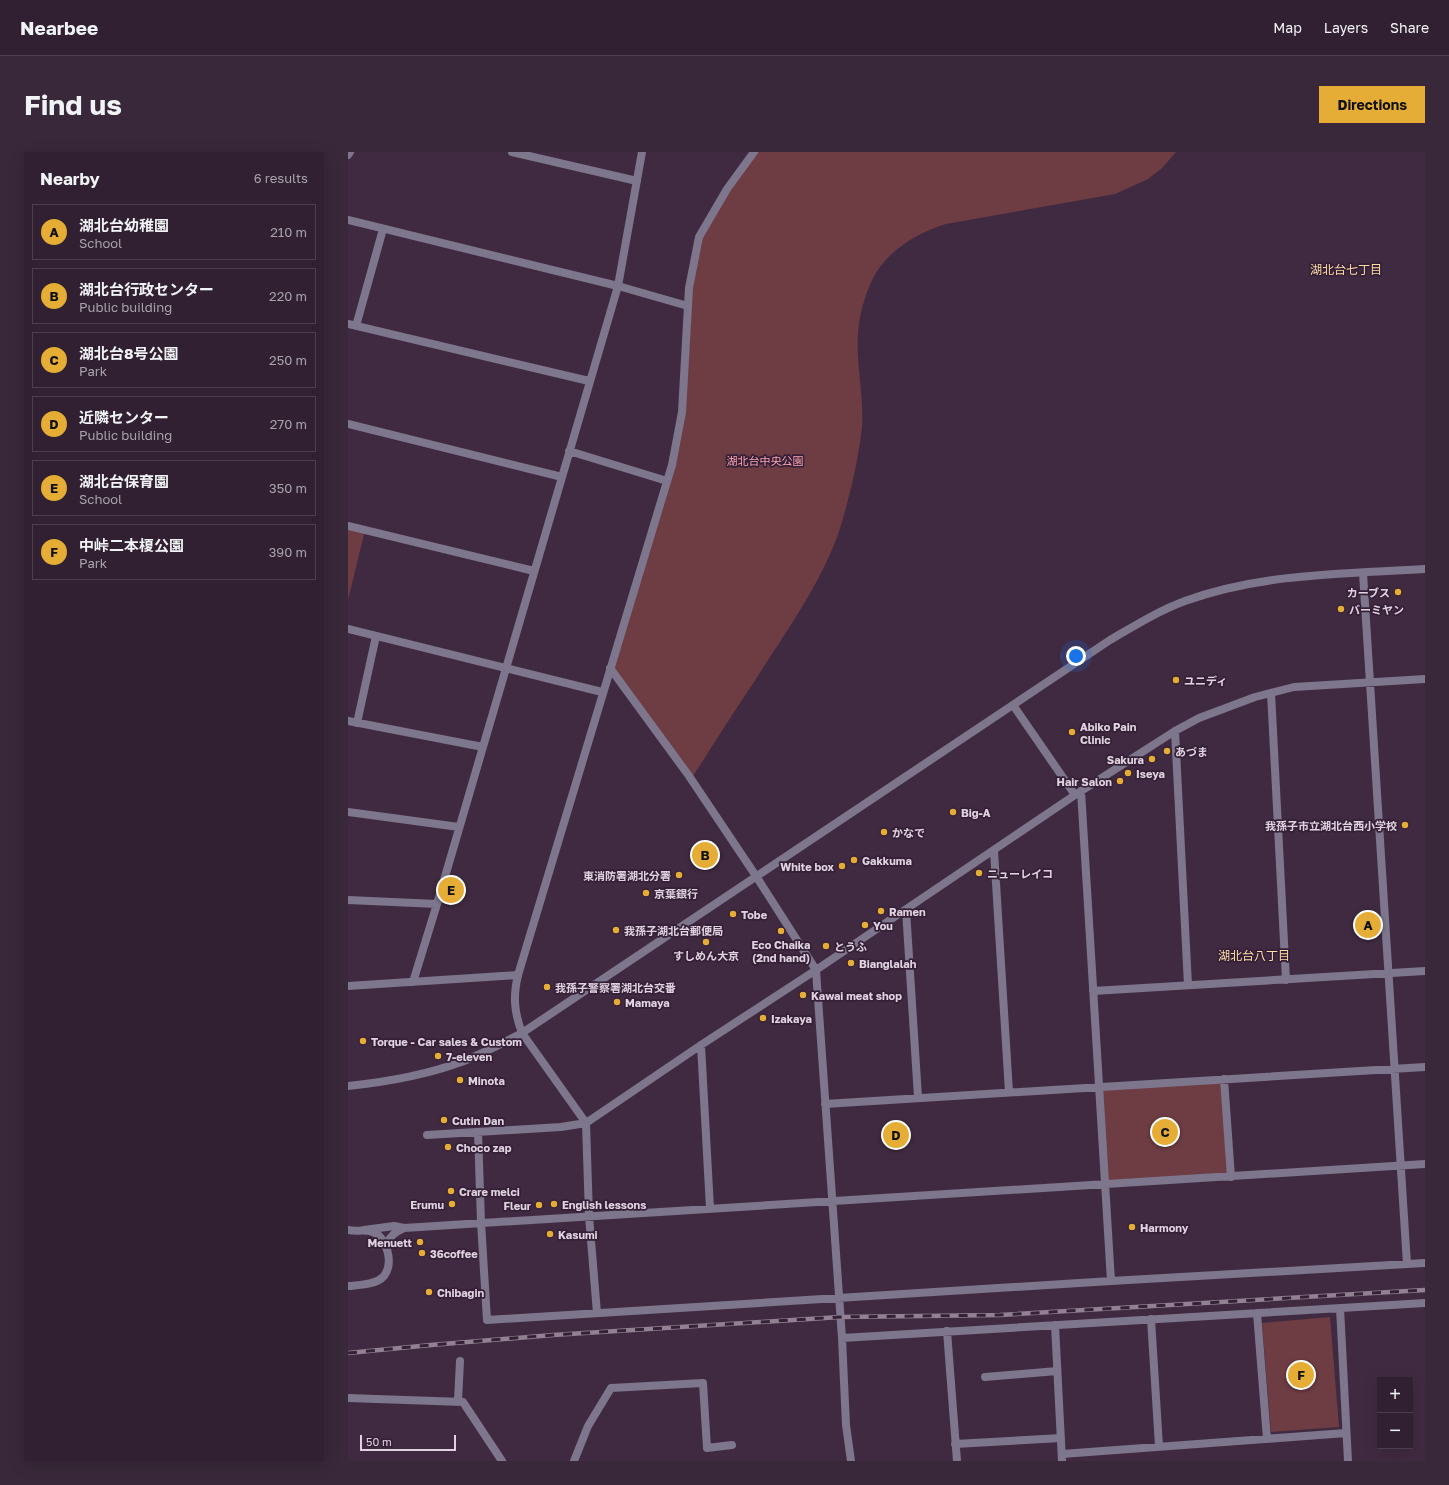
<!DOCTYPE html>
<html lang="en">
<head>
<meta charset="utf-8">
<style>
	:root { --surface:#302031; --page:#382839; --text:#f1f3f6; --muted:#a8a3ab; --line:#4b3e4d; --accent:#e5ad35 }
	body { margin:0; font-family:"Golos Text","Noto Sans JP",sans-serif; background:var(--page); color:var(--text) }
	.controls { position:absolute; right:12px; bottom:12px; display:grid; overflow:hidden; border-radius:0px; box-shadow:0 4px 16px #0002 }
	.controls button { width:36px; height:36px; display:grid; place-items:center; padding:0; border:0; border-bottom:1px solid var(--line); background:var(--surface); color:var(--text); font:20px sans-serif }
	.scale { position:absolute; left:12px; bottom:10px; width:96px; box-sizing:border-box; padding-left:4px; border:2px solid #e0d2e1; border-top:0; font-size:11px; line-height:14px; white-space:nowrap; color:#e0d2e1; -webkit-text-stroke:3px #352037; paint-order:stroke }
	.you { position:absolute; left:728px; top:504px; width:14px; height:14px; margin:-10px; border:3px solid #fff; border-radius:50%; background:#1a73e8; box-shadow:0 0 0 6px #1a73e833 }
	.badge { display:grid; place-items:center; width:26px; height:26px; border-radius:50%; background:var(--accent); color:#111; font-size:13px; font-weight:700 }
	.pin { position:absolute; translate:-50% -50%; border:2px solid #fff; box-shadow:0 1px 4px #0006 }
	.list { margin:0; padding:0; list-style:none }
	h2 { display:flex; justify-content:space-between; align-items:center; height:52px; margin:0; padding:0 16px; font-size:17px }
	h2 small { font-size:13px; font-weight:400; color:var(--muted) }
	.list li { display:grid; grid-template-columns:26px 1fr auto; gap:12px; align-items:center; box-sizing:border-box; height:56px; margin:0 8px 8px; padding:0 8px; border:1px solid var(--line); border-radius:0px }
	.list b { display:block; font-size:15px; white-space:nowrap }
	.list p { margin:0; font-size:13px; white-space:nowrap; color:var(--muted) }
	.list em { font-size:13px; font-style:normal; color:var(--muted) }
	.map { position:relative; flex:none; width:1077px; height:1309px; overflow:hidden; border-radius:0px }
	header { display:flex; align-items:center; gap:24px; box-sizing:border-box; height:56px; padding:0 20px; background:var(--surface); border-bottom:1px solid var(--line) }
	header strong { font-size:19px }
	nav { display:flex; gap:22px; margin-inline-start:auto; font-size:14px }
	.intro { display:flex; align-items:center; justify-content:space-between; box-sizing:border-box; height:96px; padding:0 24px }
	h1 { margin:0; font-size:28px }
	.button { padding:10px 18px; border-radius:0px; background:var(--accent); color:#111; font-size:14px; font-weight:700 }
	main { display:flex; gap:24px; padding:0 24px }
	aside { flex:1; background:var(--surface); border-radius:0px; box-shadow:0 4px 16px #0002 }
	.map>svg:first-child { display:block }
	.green { fill:#6e3d44 }
	.lines { fill:none; stroke-linecap:round; stroke-linejoin:round }
	.minor { stroke:#7d768c; stroke-width:8 }
	.tertiary { stroke:#7d768c; stroke-width:8 }
	.rail-casing { stroke:#928193; stroke-width:4.5 }
	.rail { stroke:#352037; stroke-width:3; stroke-dasharray:9; stroke-linecap:butt }
	.poi-dot { fill:#e5ad35; stroke:#352037; stroke-width:1.5 }
	.labels { text-anchor:middle; dominant-baseline:central; stroke-width:3.5; stroke-linejoin:round; paint-order:stroke }
	.park-label { font-size:11px; fill:#fba2ad; stroke:#352037 }
	.poi-label { font-size:11px; font-weight:bold; fill:#e0d2e1; stroke:#352037; text-anchor:start }
	.neighbourhood-label { font-size:12px; fill:#fcdda5; stroke:#352037 }
</style>
</head>
<body>
<header>
<strong>Nearbee</strong>
<nav><a>Map</a><a>Layers</a><a>Share</a></nav>
</header>
<div class="intro"><h1>Find us</h1><a class="button">Directions</a></div>
<main>
<aside>
<h2>Nearby<small>6 results</small></h2>
<ul class="list">
<li><span class="badge">A</span><div><b>湖北台幼稚園</b><p>School</p></div><em>210 m</em></li>
<li><span class="badge">B</span><div><b>湖北台行政センター</b><p>Public building</p></div><em>220 m</em></li>
<li><span class="badge">C</span><div><b>湖北台8号公園</b><p>Park</p></div><em>250 m</em></li>
<li><span class="badge">D</span><div><b>近隣センター</b><p>Public building</p></div><em>270 m</em></li>
<li><span class="badge">E</span><div><b>湖北台保育園</b><p>School</p></div><em>350 m</em></li>
<li><span class="badge">F</span><div><b>中峠二本榎公園</b><p>Park</p></div><em>390 m</em></li>
</ul>
</aside>
<div class="map">
<svg width="1077" height="1309" viewBox="0 0 1077 1309">
	<rect width="100%" height="100%" fill="#402a41"/>
	<path class="green" d="M 406,0 L 828,0 L 814,16 L 800,27 L 767,42 L 598,72 C 569,81 540,98 525,126 C 517,143 511,163 510,182 C 508,213 516,244 514,275 C 512,294 508,314 504,332 C 498,355 493,378 483,400 C 463,446 433,487 406,530 C 384,562 364,595 343,627 L 262,516 L 324,313 L 334,260 L 341,136 L 351,85 Z
		M 0,374 L 17,378 L 0,448 Z
		M 876,927 L 883,1025 L 757,1032 L 752,935 Z
		M 982,1165 L 991,1275 L 923,1280 L 914,1171 Z"/>
	<g class="lines">
		<path class="minor" d="M 164,0 L 289,29
			M 0,3 L 2,0
			M 0,172 L 241,229
			M 8,174 L 35,77
			M 0,272 L 214,325
			M 221,299 L 319,329
			M 0,374 L 186,419
			M 1015,421 L 1059,1112
			M 923,541 L 938,828
			M 665,553 L 727,643
			M 0,569 L 135,595
			M 9,571 L 28,484
			M 827,579 L 840,833
			M 0,660 L 111,675
			M 646,699 L 661,940
			M 408,724 L 468,818 L 494,1186 L 498,1273 L 503,1309
			M 0,748 L 89,752
			M 558,758 L 570,945
			M 65,830 L 89,752 L 270,134 L 294,0
			M 0,834 L 170,823
			M 745,839 L 1077,819
			M 174,881 L 238,971 L 241,1064 L 249,1161
			M 353,893 L 362,1056
			M 876,927 L 883,1025
			M 477,952 L 1077,915
			M 130,980 L 133,1070 L 139,1168 L 763,1129 L 733,639
			M 79,983 L 213,975 L 238,971 L 353,893 L 468,818 L 727,643 L 827,579 L 851,566 L 907,545 L 946,535 L 1077,527
			M 16,1078 L 46,1074 L 56,1076 L 1077,1012
			M 38,1093 C 42,1084 47,1080 56,1076
			M 763,1129 L 1077,1111
			M 992,1156 L 1000,1309
			M 909,1161 L 919,1287
			M 803,1167 L 811,1294
			M 707,1173 L 714,1309
			M 599,1179 L 609,1309
			M 494,1186 L 1077,1151
			M 637,1225 L 709,1219
			M 0,1246 L 115,1250 L 154,1309
			M 110,1249 L 112,1209
			M 607,1292 L 713,1286
			M 714,1302 L 998,1281
			M 226,1309 L 240,1274 L 263,1236 L 355,1231 L 359,1296 L 384,1293"/>
		<path class="tertiary" d="M 0,68 L 270,134 L 340,154
			M 0,477 L 254,540
			M 262,516 L 341,624 L 408,724
			M 174,881 C 166,860 165,844 170,823 L 324,313 L 334,260 L 341,136 L 351,85 L 379,37 L 406,0
			M 0,934 C 38,930 78,923 113,910 C 135,902 154,891 174,881 L 762,488 C 786,474 810,459 837,449 C 914,421 996,422 1077,417
			M 0,1078 C 8,1080 16,1077 25,1080 C 39,1086 46,1111 36,1124 C 28,1133 11,1133 0,1134"/>
		<g class="rail-casing">
			<path id="rail" d="M 0,1201 L 83,1193 L 205,1183 L 492,1165 L 652,1163 L 1077,1138"/>
		</g>
		<use href="#rail" class="rail"/>
	</g>
	<g class="poi-dot">
		<circle cx="1050" cy="440" r="4"/>
		<circle cx="993" cy="457" r="4"/>
		<circle cx="828" cy="528" r="4"/>
		<circle cx="724" cy="580" r="4"/>
		<circle cx="819" cy="599" r="4"/>
		<circle cx="804" cy="607" r="4"/>
		<circle cx="780" cy="621" r="4"/>
		<circle cx="772" cy="629" r="4"/>
		<circle cx="605" cy="660" r="4"/>
		<circle cx="1057" cy="673" r="4"/>
		<circle cx="536" cy="680" r="4"/>
		<circle cx="506" cy="708" r="4"/>
		<circle cx="494" cy="714" r="4"/>
		<circle cx="631" cy="721" r="4"/>
		<circle cx="331" cy="723" r="4"/>
		<circle cx="298" cy="741" r="4"/>
		<circle cx="533" cy="759" r="4"/>
		<circle cx="385" cy="762" r="4"/>
		<circle cx="517" cy="773" r="4"/>
		<circle cx="268" cy="778" r="4"/>
		<circle cx="433" cy="779" r="4"/>
		<circle cx="358" cy="790" r="4"/>
		<circle cx="478" cy="794" r="4"/>
		<circle cx="503" cy="811" r="4"/>
		<circle cx="199" cy="835" r="4"/>
		<circle cx="455" cy="843" r="4"/>
		<circle cx="269" cy="850" r="4"/>
		<circle cx="415" cy="866" r="4"/>
		<circle cx="15" cy="889" r="4"/>
		<circle cx="90" cy="904" r="4"/>
		<circle cx="112" cy="928" r="4"/>
		<circle cx="96" cy="968" r="4"/>
		<circle cx="100" cy="995" r="4"/>
		<circle cx="103" cy="1039" r="4"/>
		<circle cx="104" cy="1052" r="4"/>
		<circle cx="206" cy="1052" r="4"/>
		<circle cx="191" cy="1053" r="4"/>
		<circle cx="784" cy="1075" r="4"/>
		<circle cx="202" cy="1082" r="4"/>
		<circle cx="72" cy="1090" r="4"/>
		<circle cx="74" cy="1101" r="4"/>
		<circle cx="81" cy="1140" r="4"/>
	</g>
	<g class="labels">
		<g class="park-label">
			<text x="417" y="308">湖北台中央公園</text>
		</g>
		<g class="poi-label">
			<text x="1042" y="440" text-anchor="end">カーブス</text>
			<text x="1001" y="457">バーミヤン</text>
			<text x="836" y="528">ユニディ</text>
			<text x="732" y="574">Abiko Pain<tspan x="732" dy="13">Clinic</tspan></text>
			<text x="827" y="599">あづま</text>
			<text x="796" y="607" text-anchor="end">Sakura</text>
			<text x="788" y="621">Iseya</text>
			<text x="764" y="629" text-anchor="end">Hair Salon</text>
			<text x="613" y="660">Big-A</text>
			<text x="1049" y="673" text-anchor="end">我孫子市立湖北台西小学校</text>
			<text x="544" y="680">かなで</text>
			<text x="514" y="708">Gakkuma</text>
			<text x="486" y="714" text-anchor="end">White box</text>
			<text x="639" y="721">ニューレイコ</text>
			<text x="323" y="723" text-anchor="end">東消防署湖北分署</text>
			<text x="306" y="741">京葉銀行</text>
			<text x="541" y="759">Ramen</text>
			<text x="393" y="762">Tobe</text>
			<text x="525" y="773">You</text>
			<text x="276" y="778">我孫子湖北台郵便局</text>
			<text x="433" y="792" text-anchor="middle">Eco Chaika<tspan x="433" dy="13">(2nd hand)</tspan></text>
			<text x="486" y="794">とうふ</text>
			<text x="358" y="803" text-anchor="middle">すしめん大京</text>
			<text x="511" y="811">Bianglalah</text>
			<text x="207" y="835">我孫子警察署湖北台交番</text>
			<text x="463" y="843">Kawai meat shop</text>
			<text x="277" y="850">Mamaya</text>
			<text x="423" y="866">Izakaya</text>
			<text x="23" y="889">Torque - Car sales &amp; Custom</text>
			<text x="98" y="904">7-eleven</text>
			<text x="120" y="928">Minota</text>
			<text x="104" y="968">Cutin Dan</text>
			<text x="108" y="995">Choco zap</text>
			<text x="111" y="1039">Crare melci</text>
			<text x="96" y="1052" text-anchor="end">Erumu</text>
			<text x="214" y="1052">English lessons</text>
			<text x="183" y="1053" text-anchor="end">Fleur</text>
			<text x="792" y="1075">Harmony</text>
			<text x="210" y="1082">Kasumi</text>
			<text x="64" y="1090" text-anchor="end">Menuett</text>
			<text x="82" y="1101">36coffee</text>
			<text x="89" y="1140">Chibagin</text>
		</g>
		<g class="neighbourhood-label">
			<text x="998" y="117">湖北台七丁目</text>
			<text x="906" y="803">湖北台八丁目</text>
		</g>
	</g>
</svg>
<div class="controls">
<button>+</button>
<button>−</button>
</div>
<div class="scale">50 m</div>
<div class="you"></div>
<div class="pin badge" style="left:1020px;top:773px">A</div>
<div class="pin badge" style="left:357px;top:703px">B</div>
<div class="pin badge" style="left:817px;top:980px">C</div>
<div class="pin badge" style="left:548px;top:983px">D</div>
<div class="pin badge" style="left:103px;top:738px">E</div>
<div class="pin badge" style="left:953px;top:1223px">F</div>
</div>
</main>
</body>
</html>
